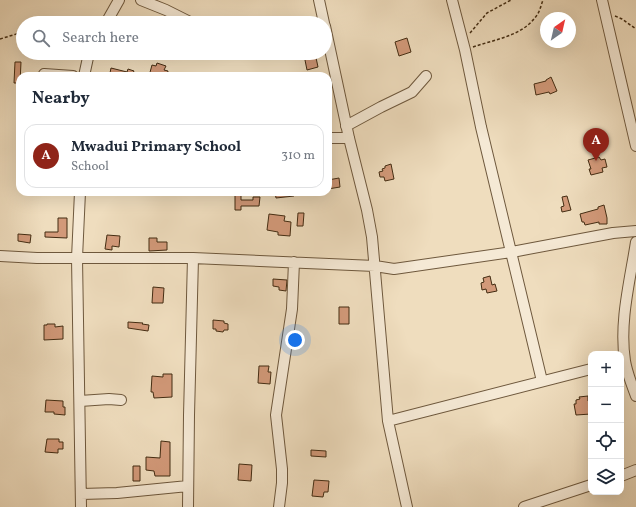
<!DOCTYPE html>
<html lang="en">
<head>
<meta charset="utf-8">
<style>
	:root { --surface:#fff; --page:#f6f6f7; --text:#1f2937; --muted:#747a83; --line:#e0e1e3; --accent:#8f2418 }
	body { margin:0; font-family:Vollkorn,serif; background:var(--page); color:var(--text) }
	.controls { position:absolute; right:12px; bottom:12px; display:grid; overflow:hidden; border-radius:8px; box-shadow:0 4px 16px #0002 }
	.controls button { width:36px; height:36px; display:grid; place-items:center; padding:0; border:0; border-bottom:1px solid var(--line); background:var(--surface); color:var(--text); font:20px sans-serif }
	.compass { position:absolute; left:540px; top:12px; width:36px; height:36px; border-radius:50%; background:var(--surface); box-shadow:0 4px 16px #0002; rotate:34deg }
	.you { position:absolute; left:295px; top:340px; width:14px; height:14px; margin:-10px; border:3px solid #fff; border-radius:50%; background:#1a73e8; box-shadow:0 0 0 6px #1a73e833 }
	.badge { display:grid; place-items:center; width:26px; height:26px; border-radius:50%; background:var(--accent); color:#fff; font-size:13px; font-weight:700 }
	.pin { position:absolute; translate:-50% -33px; filter:drop-shadow(0 1px 2px #0008) }
	.pin::after { content:''; position:absolute; top:21px; width:14px; height:12px; background:inherit; clip-path:polygon(0 0,100% 0,50% 100%) }
	.list { margin:0; padding:0; list-style:none }
	h2 { display:flex; justify-content:space-between; align-items:center; height:52px; margin:0; padding:0 16px; font-size:17px }
	h2 small { font-size:13px; font-weight:400; color:var(--muted) }
	.list li { display:grid; grid-template-columns:26px 1fr auto; gap:12px; align-items:center; box-sizing:border-box; height:64px; margin:0 8px 8px; padding:0 8px; border:1px solid var(--line); border-radius:12px }
	.list b { display:block; font-size:15px; white-space:nowrap }
	.list p { margin:0; font-size:13px; white-space:nowrap; color:var(--muted) }
	.list em { font-size:13px; font-style:normal; color:var(--muted) }
	.icon { flex:none; width:22px; height:22px; fill:none; stroke:currentColor; stroke-width:2; stroke-linecap:round; stroke-linejoin:round }
	.map { position:relative; flex:none; width:636px; height:507px; overflow:hidden }
	.search { position:absolute; background:var(--surface); box-shadow:0 4px 16px #0002; left:16px; top:16px; width:316px; height:44px; display:flex; align-items:center; gap:10px; box-sizing:border-box; padding:0 14px; border-radius:22px; color:var(--muted); font-size:15px }
	.panel { position:absolute; background:var(--surface); box-shadow:0 4px 16px #0002; left:16px; top:72px; width:316px; height:124px; border-radius:12px }
	.map>svg:first-child { display:block }
	.building { fill:#d29979; stroke:#432c12 }
	.lines { fill:none; stroke-linecap:round; stroke-linejoin:round }
	.minor-casing { stroke:#6e583d; stroke-width:12 }
	.path { stroke:#432c12; stroke-width:1.5; stroke-dasharray:3 2; stroke-linecap:butt }
	.minor { stroke:#f5e9d5; stroke-width:10 }
</style>
</head>
<body>
<div class="map">
<svg width="636" height="507" viewBox="0 0 636 507">
	<rect width="100%" height="100%" fill="#efddbe"/>
	<filter id="stains"><feTurbulence type="fractalNoise" baseFrequency=".005" numOctaves="4"/><feColorMatrix values="0 0 0 0 .2 0 0 0 0 .09 0 0 0 0 .02 0 0 0 .5 -.17"/></filter>
	<radialGradient id="worn" r=".72"><stop offset=".6" stop-color="#630" stop-opacity="0"/><stop offset="1" stop-color="#630" stop-opacity=".3"/></radialGradient>
	<path class="building" d="M 407,38 L 411,52 L 399,56 L 395,42 Z
		M 310,53 L 315,53 L 318,67 L 307,70 L 304,55 Z
		M 15,62 L 21,62 L 20,83 L 14,83 Z
		M 157,63 L 166,66 L 164,70 L 168,71 L 167,76 L 149,76 L 152,65 L 156,66 Z
		M 111,68 L 127,72 L 128,69 L 134,71 L 133,73 L 136,74 L 136,76 L 121,76 L 110,73 Z
		M 551,77 L 557,91 L 550,94 L 549,92 L 536,95 L 534,84 L 546,81 L 546,80 Z
		M 599,157 L 601,160 L 605,159 L 607,167 L 602,168 L 603,172 L 591,175 L 589,169 L 591,169 L 588,160 Z
		M 391,164 L 394,179 L 385,181 L 384,177 L 380,177 L 379,172 L 383,171 L 382,169 L 385,168 L 385,166 Z
		M 339,178 L 340,187 L 328,189 L 328,180 Z
		M 235,192 L 241,192 L 241,200 L 253,200 L 253,197 L 260,197 L 259,206 L 241,206 L 241,210 L 235,210 Z
		M 275,192 L 294,192 L 294,196 L 276,198 Z
		M 567,196 L 571,210 L 562,212 L 561,207 L 564,206 L 562,197 Z
		M 604,205 L 607,218 L 607,224 L 599,224 L 599,222 L 585,225 L 584,222 L 582,222 L 580,214 L 598,209 L 598,207 Z
		M 298,213 L 304,213 L 303,226 L 297,226 Z
		M 269,214 L 285,216 L 284,221 L 291,222 L 290,236 L 278,235 L 278,232 L 267,230 Z
		M 58,218 L 67,218 L 67,238 L 45,237 L 45,232 L 58,232 Z
		M 18,234 L 31,235 L 30,243 L 18,241 Z
		M 107,235 L 120,236 L 119,247 L 112,246 L 112,250 L 105,249 Z
		M 149,238 L 157,238 L 157,242 L 167,242 L 167,250 L 149,251 Z
		M 490,276 L 492,285 L 495,284 L 497,291 L 487,293 L 486,289 L 482,290 L 481,283 L 484,282 L 483,278 Z
		M 273,279 L 287,280 L 286,291 L 279,290 L 279,287 L 273,286 Z
		M 153,287 L 164,288 L 163,303 L 152,303 Z
		M 339,307 L 349,307 L 349,324 L 339,324 Z
		M 213,320 L 224,321 L 224,323 L 228,324 L 228,330 L 224,330 L 223,332 L 216,331 L 216,329 L 213,329 Z
		M 128,322 L 143,323 L 142,324 L 149,325 L 148,331 L 128,328 Z
		M 47,324 L 55,324 L 55,327 L 63,326 L 63,339 L 44,340 L 44,325 L 47,325 Z
		M 259,366 L 269,366 L 268,372 L 271,372 L 270,384 L 258,383 Z
		M 163,374 L 172,374 L 172,397 L 154,398 L 153,392 L 151,392 L 152,376 L 163,377 Z
		M 588,396 L 588,401 L 591,401 L 591,414 L 576,415 L 574,404 L 576,404 L 576,400 L 580,399 L 579,397 Z
		M 46,400 L 63,401 L 63,407 L 65,407 L 65,415 L 54,414 L 54,412 L 45,412 Z
		M 47,439 L 59,439 L 59,442 L 63,442 L 63,449 L 58,449 L 58,453 L 45,452 Z
		M 161,441 L 170,442 L 170,476 L 155,476 L 154,471 L 146,470 L 146,457 L 160,458 Z
		M 311,450 L 326,451 L 326,457 L 311,456 Z
		M 239,464 L 252,465 L 251,481 L 238,480 Z
		M 133,466 L 140,466 L 140,481 L 133,481 Z
		M 314,480 L 329,481 L 328,492 L 324,492 L 323,497 L 312,496 Z"/>
	<g class="lines">
		<g class="minor-casing">
			<path id="minor" d="M 141,0 L 166,10 L 192,23
				M 319,0 L 324,23
				M 452,0 L 465,50 L 481,127 L 542,381
				M 602,0 L 636,146
				M 106,23 L 119,0
				M 325,26 L 349,138 L 367,210 L 372,237 L 388,421 L 407,507
				M 44,74 L 73,76
				M 84,76 L 89,53
				M 346,126 L 381,107 L 412,92 L 426,76
				M 328,138 L 349,138
				M 80,192 L 77,258 L 81,507
				M 636,242 C 630,281 619,322 625,361 C 627,373 632,385 636,396
				M 0,256 L 37,258 L 193,258 L 375,266 L 394,269 L 512,252 L 613,233 L 636,231
				M 80,401 L 109,399 L 121,400
				M 388,421 L 591,369
				M 621,476 L 636,470
				M 81,494 L 117,493 L 188,486
				M 188,507 L 189,415 L 193,258
				M 279,507 L 282,483 L 282,469 L 276,415 L 292,309 L 294,262
				M 524,507 L 591,485"/>
		</g>
		<path class="path" d="M 615,16 L 622,19 L 636,29
			M 470,33 L 487,13 L 511,0
			M 0,39 L 23,32
			M 473,47 C 496,39 523,36 537,15 C 540,11 541,5 543,0"/>
		<use href="#minor" class="minor"/>
	</g>
	<rect width="100%" height="100%" filter="url(#stains)"/>
	<rect width="100%" height="100%" fill="url(#worn)"/>
</svg>
<div class="controls">
<button>+</button>
<button>−</button>
<button><svg class="icon" aria-label="locate" viewBox="0 0 24 24"><circle cx="12" cy="12" r="6"/><path d="M12 2v4M12 18v4M2 12h4M18 12h4"/></svg></button>
<button><svg class="icon" aria-label="layers" viewBox="0 0 24 24"><path d="M12 4l9 5-9 5-9-5zM3 14l9 5 9-5"/></svg></button>
</div>
<svg class="compass" viewBox="-18 -18 36 36"><path d="M0-13l5 13h-10z" fill="#e53935"/><path d="M0 13l5-13h-10z" fill="#747a83"/></svg>
<div class="you"></div>
<div class="pin badge" style="left:596px;top:161px">A</div>
<div class="search"><svg class="icon" aria-label="search" viewBox="0 0 24 24"><circle cx="10" cy="10" r="6"/><path d="M15 15l6 6"/></svg>Search here</div>
<section class="panel">
<h2>Nearby<small></small></h2>
<ul class="list">
<li><span class="badge">A</span><div><b>Mwadui Primary School</b><p>School</p></div><em>310 m</em></li>
</ul>
</section>
</div>
</body>
</html>
